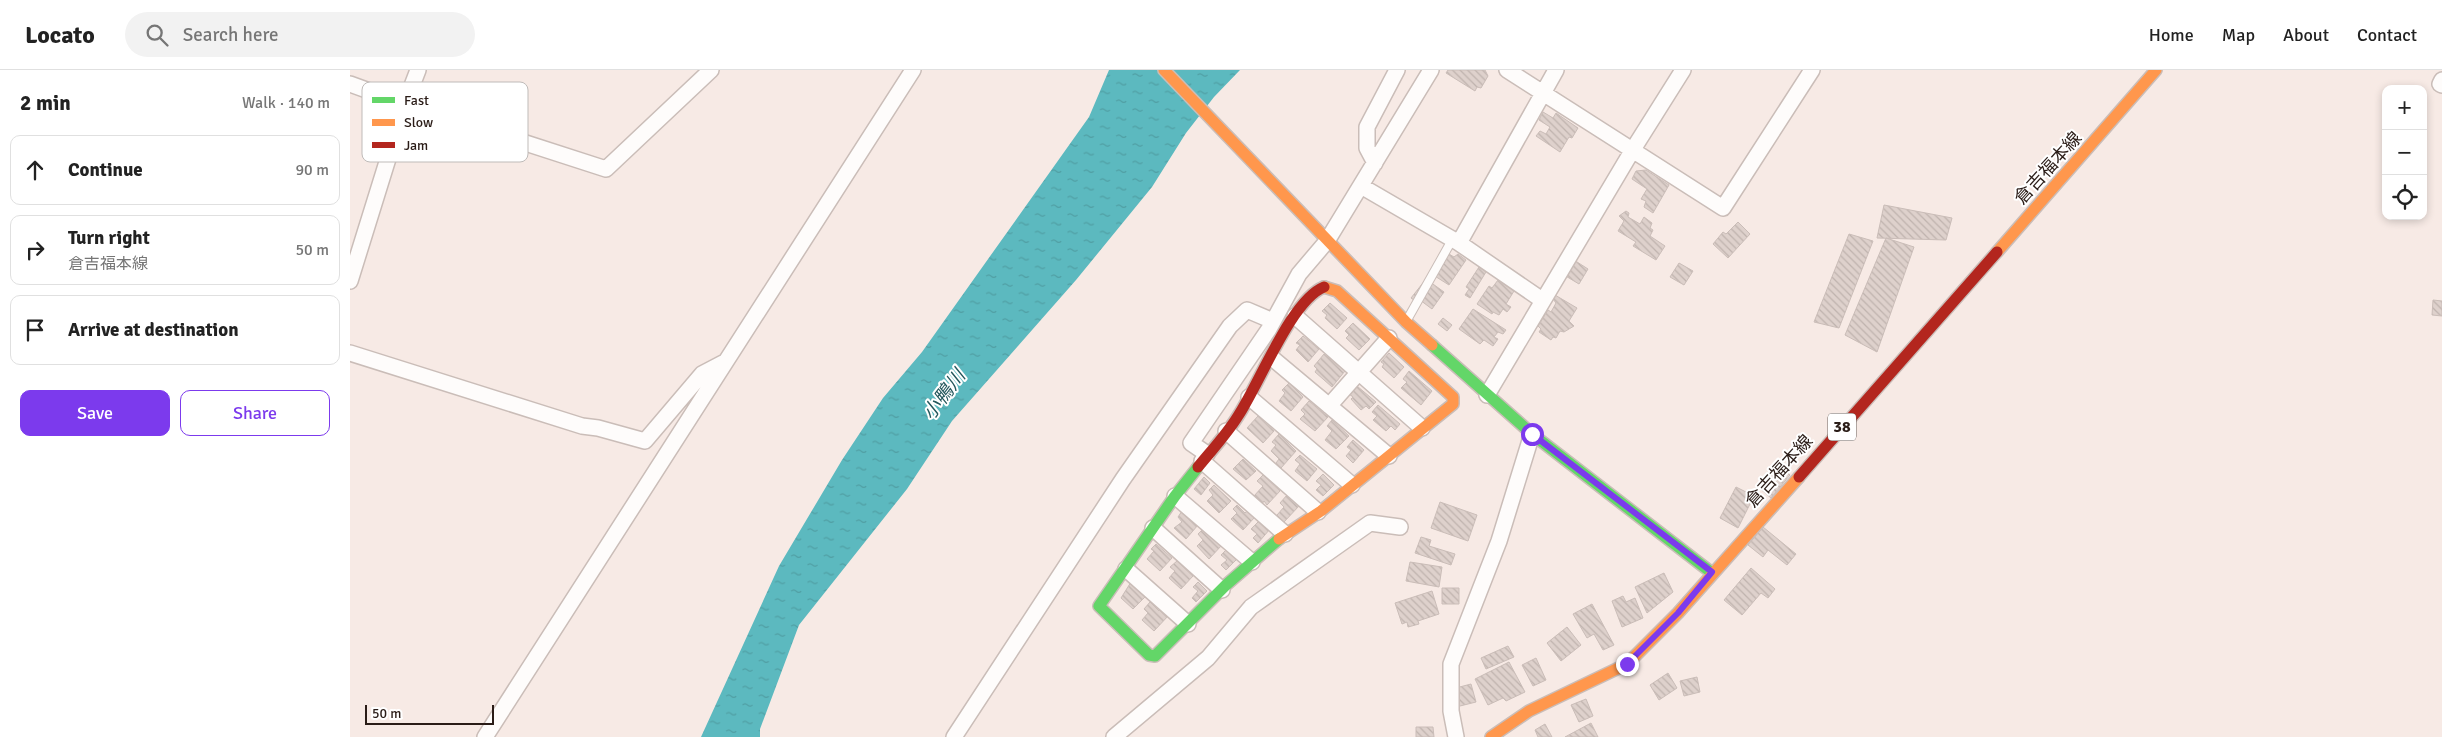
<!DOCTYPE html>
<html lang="en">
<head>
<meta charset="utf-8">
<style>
	:root { --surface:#fff; --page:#f2f2f2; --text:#222; --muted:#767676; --line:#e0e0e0; --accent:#7c3aed }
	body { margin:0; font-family:Signika,"Noto Sans JP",sans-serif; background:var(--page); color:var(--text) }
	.controls { position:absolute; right:15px; top:15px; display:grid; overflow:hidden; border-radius:10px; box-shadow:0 2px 8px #0003 }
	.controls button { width:45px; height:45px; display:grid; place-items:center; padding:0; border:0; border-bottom:1px solid var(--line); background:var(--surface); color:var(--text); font:25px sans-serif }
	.scale { position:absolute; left:15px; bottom:12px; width:129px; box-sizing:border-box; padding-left:5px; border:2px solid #2a1c17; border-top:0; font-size:14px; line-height:18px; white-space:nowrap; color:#2a1c17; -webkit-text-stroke:4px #fff; paint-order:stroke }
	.stop { position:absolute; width:15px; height:15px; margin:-11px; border:4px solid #7c3aed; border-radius:50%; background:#fff }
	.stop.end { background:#7c3aed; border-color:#fff; box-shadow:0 1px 5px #0008 }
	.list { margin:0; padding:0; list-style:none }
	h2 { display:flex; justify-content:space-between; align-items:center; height:65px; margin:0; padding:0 20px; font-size:21px }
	h2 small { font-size:16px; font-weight:400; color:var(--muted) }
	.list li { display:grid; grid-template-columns:32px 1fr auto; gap:15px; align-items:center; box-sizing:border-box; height:70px; margin:0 10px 10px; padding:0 10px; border:1px solid var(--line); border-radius:10px }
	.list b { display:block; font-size:19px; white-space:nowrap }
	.list p { margin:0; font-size:16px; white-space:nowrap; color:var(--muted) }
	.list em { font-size:16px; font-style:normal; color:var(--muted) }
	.actions { display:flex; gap:10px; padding:15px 20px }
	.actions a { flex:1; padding:11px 0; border:1px solid var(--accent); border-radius:10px; text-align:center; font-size:18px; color:var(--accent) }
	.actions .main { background:var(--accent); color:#fff }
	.icon { flex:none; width:28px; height:28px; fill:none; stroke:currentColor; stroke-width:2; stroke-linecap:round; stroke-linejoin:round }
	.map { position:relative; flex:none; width:2092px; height:667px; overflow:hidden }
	header { display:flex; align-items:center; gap:30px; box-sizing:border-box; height:70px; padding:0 25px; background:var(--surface); border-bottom:1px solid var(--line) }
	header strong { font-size:24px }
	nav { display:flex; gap:28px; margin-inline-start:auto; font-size:18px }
	.search { width:350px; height:45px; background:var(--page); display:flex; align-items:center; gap:12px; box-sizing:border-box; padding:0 18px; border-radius:28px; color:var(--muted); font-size:19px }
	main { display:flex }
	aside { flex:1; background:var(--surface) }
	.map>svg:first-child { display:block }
	.water { fill:url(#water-ripples) }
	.building { fill:url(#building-back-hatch); stroke:#cabdb8 }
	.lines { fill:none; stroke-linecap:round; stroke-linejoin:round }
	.lane-casing { stroke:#cabdb8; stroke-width:10 }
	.street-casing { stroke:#cabdb8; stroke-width:18 }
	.fast-casing { stroke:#cabdb8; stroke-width:14 }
	.slow-casing { stroke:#cabdb8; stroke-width:14 }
	.jam-casing { stroke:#cabdb8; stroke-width:14 }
	.lane { stroke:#fefcfb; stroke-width:8 }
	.street { stroke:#fefcfb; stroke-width:15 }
	.fast { stroke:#63d668; stroke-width:11 }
	.slow { stroke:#ff974d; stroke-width:11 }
	.jam { stroke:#b3261e; stroke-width:11 }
	.route { stroke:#7c3aed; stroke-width:6 }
	.labels { text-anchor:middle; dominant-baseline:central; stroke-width:4; stroke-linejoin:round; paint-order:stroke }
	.shield { fill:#fff; stroke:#6a605d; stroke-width:1 }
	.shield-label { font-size:16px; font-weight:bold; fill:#2a1c17 }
	.street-label { font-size:18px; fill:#2a1c17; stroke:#fff }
	.water-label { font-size:19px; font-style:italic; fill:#23575c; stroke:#fff }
	.key { fill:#fff; stroke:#bfbbb9; stroke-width:1 }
	.key-label { font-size:14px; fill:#2a1c17 }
</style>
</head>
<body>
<header>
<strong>Locato</strong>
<div class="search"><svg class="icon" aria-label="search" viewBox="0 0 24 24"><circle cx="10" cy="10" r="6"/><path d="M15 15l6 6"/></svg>Search here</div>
<nav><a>Home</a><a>Map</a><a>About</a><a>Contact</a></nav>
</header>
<main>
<aside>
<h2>2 min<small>Walk · 140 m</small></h2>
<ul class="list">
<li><svg class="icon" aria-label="ahead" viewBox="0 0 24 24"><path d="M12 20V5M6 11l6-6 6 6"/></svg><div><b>Continue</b></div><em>90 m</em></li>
<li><svg class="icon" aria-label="right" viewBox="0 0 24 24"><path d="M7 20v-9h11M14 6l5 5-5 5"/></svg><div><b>Turn right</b><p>倉吉福本線</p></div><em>50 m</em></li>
<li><svg class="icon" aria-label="arrive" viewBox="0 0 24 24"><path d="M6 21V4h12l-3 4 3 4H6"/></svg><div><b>Arrive at destination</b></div></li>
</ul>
<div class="actions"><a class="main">Save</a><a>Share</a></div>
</aside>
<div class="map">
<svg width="2092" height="667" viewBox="0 0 2092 667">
	<defs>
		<pattern id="water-ripples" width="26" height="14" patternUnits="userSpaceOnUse" patternTransform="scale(1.25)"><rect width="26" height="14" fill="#5cb9bf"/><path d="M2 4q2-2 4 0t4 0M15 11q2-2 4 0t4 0" fill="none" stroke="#509ea3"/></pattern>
		<pattern id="building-back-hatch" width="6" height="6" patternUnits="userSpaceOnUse" patternTransform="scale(1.25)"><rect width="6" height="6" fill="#ded1cc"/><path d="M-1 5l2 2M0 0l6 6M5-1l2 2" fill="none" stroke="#bfb3ae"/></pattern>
	</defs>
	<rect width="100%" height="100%" fill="#f7eae5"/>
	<path class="water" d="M 759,0 L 890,0 L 864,27 L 836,63 L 802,117 L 726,210 L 602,351 L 557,419 L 449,555 L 410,659 L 410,667 L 351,667 L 429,496 L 492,390 L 533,328 L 572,282 L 739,47 Z"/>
	<path class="building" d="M 1098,0 L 1135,0 L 1138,6 L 1131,18 L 1127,17 L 1125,21 L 1096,3 Z
		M 1193,42 L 1203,48 L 1206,43 L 1228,58 L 1222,68 L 1219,67 L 1210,82 L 1186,66 L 1190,61 L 1196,64 L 1200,57 L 1189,50 Z
		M 1296,100 L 1319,115 L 1303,143 L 1294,137 L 1296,131 L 1291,129 L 1297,119 L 1282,109 L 1286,101 Z
		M 1534,135 L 1602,148 L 1596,170 L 1527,168 Z
		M 1276,141 L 1279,143 L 1278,147 L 1290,154 L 1294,147 L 1302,153 L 1300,158 L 1303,160 L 1300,166 L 1315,176 L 1306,190 L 1283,176 L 1286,172 L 1268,161 L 1274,151 L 1269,146 Z
		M 1388,152 L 1400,164 L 1378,188 L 1363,174 L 1373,162 L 1376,164 Z
		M 1499,164 L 1523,171 L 1489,258 L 1464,252 Z
		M 1536,168 L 1564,177 L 1527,282 L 1495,265 Z
		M 1099,184 L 1104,187 L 1108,184 L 1116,190 L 1099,215 L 1080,203 L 1091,186 L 1096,188 Z
		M 1224,190 L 1238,199 L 1229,214 L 1214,205 Z
		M 1329,193 L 1343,201 L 1334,215 L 1320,207 Z
		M 1129,197 L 1136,202 L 1120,228 L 1115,225 L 1119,219 L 1116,217 Z
		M 1076,209 L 1094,222 L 1082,239 L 1070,230 L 1068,233 L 1061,228 Z
		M 1148,210 L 1164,221 L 1156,234 L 1161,237 L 1157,242 L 1153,239 L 1149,245 L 1143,242 L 1142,244 L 1127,234 L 1139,216 L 1142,218 Z
		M 1205,225 L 1227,238 L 1219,251 L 1224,256 L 1214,262 L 1210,261 L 1206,268 L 1203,267 L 1201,270 L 1189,262 L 1191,259 L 1188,256 L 1198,240 L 1201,242 L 1206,233 L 1203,229 Z
		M 2083,230 L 2092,231 L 2092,246 L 2082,245 Z
		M 980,233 L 997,248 L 987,259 L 975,248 L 977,245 L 972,241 Z
		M 1123,239 L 1156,260 L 1153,264 L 1148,262 L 1144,267 L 1148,269 L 1143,276 L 1134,270 L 1130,274 L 1109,259 Z
		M 1093,248 L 1102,255 L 1097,261 L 1088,254 Z
		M 1003,253 L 1020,269 L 1009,280 L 996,268 L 999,265 L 995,261 Z
		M 953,266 L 969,279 L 958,292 L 946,280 L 950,275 L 946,273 Z
		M 1039,283 L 1054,297 L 1044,308 L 1032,297 L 1034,294 L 1031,292 Z
		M 974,284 L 995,301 L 982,317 L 965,302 L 967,299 L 964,296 Z
		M 1059,301 L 1082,321 L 1071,335 L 1051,318 L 1057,312 L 1053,309 Z
		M 939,313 L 953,327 L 941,341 L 929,331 L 935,323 L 932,320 Z
		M 1007,316 L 1026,332 L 1019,339 L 1016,336 L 1011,340 L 1001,329 L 1003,327 L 999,324 Z
		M 959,331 L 978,347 L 965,361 L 950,349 L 955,344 L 951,340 Z
		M 1028,335 L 1050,354 L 1045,360 L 1041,356 L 1036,361 L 1023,350 L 1027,346 L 1022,342 Z
		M 908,346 L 924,361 L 913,373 L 897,358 Z
		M 982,350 L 999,366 L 986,379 L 975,370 L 982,361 L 977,356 Z
		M 929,364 L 946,381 L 931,398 L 926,393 L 929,389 L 921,381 L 926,375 L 922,372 Z
		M 1003,370 L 1014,380 L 1003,393 L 996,386 L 1001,380 L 997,377 Z
		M 950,385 L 967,399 L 957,411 L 945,401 L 950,394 L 945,390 Z
		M 893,389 L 906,401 L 896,410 L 883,399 Z
		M 1426,393 L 1440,405 L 1421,428 L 1407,416 Z
		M 973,404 L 984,415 L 973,426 L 966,420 L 971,415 L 966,411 Z
		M 913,405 L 930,421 L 917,435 L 914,431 L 912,434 L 904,426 L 913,416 L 907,411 Z
		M 854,407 L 860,413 L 851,425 L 844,419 Z
		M 864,415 L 881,431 L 869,443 L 857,431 L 863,425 L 859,420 Z
		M 1386,417 L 1404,426 L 1388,458 L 1370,448 Z
		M 937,425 L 949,436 L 934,452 L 927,445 L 934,437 L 930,433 Z
		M 1090,432 L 1127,445 L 1118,471 L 1081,458 Z
		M 887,435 L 895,443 L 898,440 L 905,447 L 893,460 L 881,449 L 887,443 L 883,439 Z
		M 832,441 L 848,455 L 836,469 L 824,458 L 832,452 L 828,447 Z
		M 910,450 L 920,459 L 908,473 L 903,468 L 907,464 L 901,459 Z
		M 1413,457 L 1446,484 L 1437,495 L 1418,480 L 1413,487 L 1398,475 Z
		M 853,459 L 872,475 L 859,489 L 847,476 L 853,470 L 848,464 Z
		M 1071,467 L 1081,470 L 1079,476 L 1105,484 L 1101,495 L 1065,483 Z
		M 806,474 L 822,488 L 810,501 L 797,489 L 804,481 L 801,479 Z
		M 877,479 L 887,489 L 876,500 L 871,495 L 877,490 L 871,485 Z
		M 827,491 L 843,506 L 831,519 L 819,508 L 825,501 L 820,497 Z
		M 1060,492 L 1092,497 L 1089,517 L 1056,511 Z
		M 1401,498 L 1425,519 L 1418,528 L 1411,523 L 1392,545 L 1374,530 Z
		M 1314,503 L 1323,522 L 1297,543 L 1285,517 Z
		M 781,512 L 796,526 L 783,539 L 771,528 Z
		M 848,512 L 857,521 L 846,532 L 842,528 L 848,521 L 843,517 Z
		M 1092,518 L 1109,518 L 1109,534 L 1092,534 Z
		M 1082,521 L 1089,544 L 1068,551 L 1069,554 L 1058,557 L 1057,552 L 1052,554 L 1045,533 Z
		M 1273,526 L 1276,532 L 1285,528 L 1293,548 L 1272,557 L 1262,531 Z
		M 800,532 L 809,541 L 811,538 L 819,545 L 804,561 L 792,550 L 798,543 L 794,539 Z
		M 1242,534 L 1264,575 L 1253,580 L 1244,564 L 1237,568 L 1223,544 Z
		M 1217,557 L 1231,575 L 1211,591 L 1197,573 Z
		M 1158,576 L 1164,587 L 1136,599 L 1131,588 Z
		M 1186,588 L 1196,610 L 1183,616 L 1172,595 Z
		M 1159,592 L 1175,622 L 1156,631 L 1153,628 L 1138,635 L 1125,609 Z
		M 1318,603 L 1327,618 L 1309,630 L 1300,615 Z
		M 1347,607 L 1350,622 L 1334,626 L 1330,611 Z
		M 1121,614 L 1126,632 L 1106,637 L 1102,619 Z
		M 1236,629 L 1243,646 L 1229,652 L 1221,635 Z
		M 1241,653 L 1248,667 L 1215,667 Z
		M 1195,654 L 1202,667 L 1188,667 L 1185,660 Z
		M 1066,657 L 1083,657 L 1084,667 L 1066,667 Z"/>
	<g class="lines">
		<g class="lane-casing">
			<path id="lane" d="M 1057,250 L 1102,170"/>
		</g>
		<g class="street-casing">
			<path id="street" d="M 1157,0 L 1373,138 L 1462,0
				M 2092,10 L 2090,14 L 2092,15
				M 0,14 L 55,34 L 256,99 L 361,0
				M 1025,93 L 1017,78 L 1017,57 L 1047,0
				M 1011,116 L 1109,173 L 1192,230
				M 1109,173 L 1206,0
				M 0,211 L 55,34 L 68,0
				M 945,246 L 1072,358
				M 0,283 L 232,356 L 248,358 L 295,371 L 352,304 L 373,293
				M 922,288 L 1039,386
				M 1137,325 L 1282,81 L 1333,0
				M 899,327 L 1002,415
				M 979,336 L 1039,268
				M 876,361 L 968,442
				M 857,384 L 841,373 L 919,259 L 949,204 L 977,171 L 1081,0
				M 852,391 L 935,464
				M 825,426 L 902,492
				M 803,458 L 872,520
				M 776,499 L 838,554
				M 135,667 L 563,0
				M 604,667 L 773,409 L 880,256 L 897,240 L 923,251
				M 764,667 L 858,588 L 901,537 L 1020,453 L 1050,457
				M 1106,667 L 1101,641 L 1101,594 L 1149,471 L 1182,364"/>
		</g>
		<g class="fast-casing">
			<path id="fast" d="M 1082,275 L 1182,364 L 1362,503
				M 848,397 L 825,426 L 749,536 L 799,585 L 805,586 L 876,515 L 929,469"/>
		</g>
		<g class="slow-casing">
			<path id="slow" d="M 814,0 L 1056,252 L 1082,275
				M 1647,182 L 1806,0
				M 929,469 L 971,441 L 1103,334 L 1103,327 L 987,221 L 974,217
				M 1141,667 L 1179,641 L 1277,594 L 1328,543 L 1449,407"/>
		</g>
		<g class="jam-casing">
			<path id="jam" d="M 848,397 C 861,381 877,364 888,346 C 909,315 941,230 974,217
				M 1449,407 L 1647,182"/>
		</g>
		<use href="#lane" class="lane"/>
		<use href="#street" class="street"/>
		<use href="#fast" class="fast"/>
		<use href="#slow" class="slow"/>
		<use href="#jam" class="jam"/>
	</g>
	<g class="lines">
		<path class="route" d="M 1182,364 L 1362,502 L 1328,543 L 1277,594"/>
	</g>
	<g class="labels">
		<rect class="shield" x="1478" y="343.5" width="28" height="27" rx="4"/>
		<g class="shield-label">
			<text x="1492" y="357">38</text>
		</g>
		<g class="street-label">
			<text transform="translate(1698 98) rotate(-48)">倉吉福本線</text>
			<text transform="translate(1429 401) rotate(-48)">倉吉福本線</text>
		</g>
		<g class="water-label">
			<text transform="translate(594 325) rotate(-53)">小鴨川</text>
		</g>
	</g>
	<rect x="12" y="12" width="166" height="80" rx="8" class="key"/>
	<rect x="22" y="27" width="23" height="6" fill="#63d668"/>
	<rect x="22" y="49" width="23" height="7" fill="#ff974d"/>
	<rect x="22" y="72" width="23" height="6" fill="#b3261e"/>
	<g class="key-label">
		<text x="54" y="35">Fast</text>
		<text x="54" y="57">Slow</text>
		<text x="54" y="80">Jam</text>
	</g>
</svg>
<div class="controls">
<button>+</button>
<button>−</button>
<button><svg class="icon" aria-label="locate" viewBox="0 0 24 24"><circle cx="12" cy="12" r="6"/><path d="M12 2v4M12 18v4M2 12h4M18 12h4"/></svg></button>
</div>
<div class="scale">50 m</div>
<div class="stop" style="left:1182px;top:364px"></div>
<div class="stop end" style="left:1277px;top:594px"></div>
</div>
</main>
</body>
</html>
